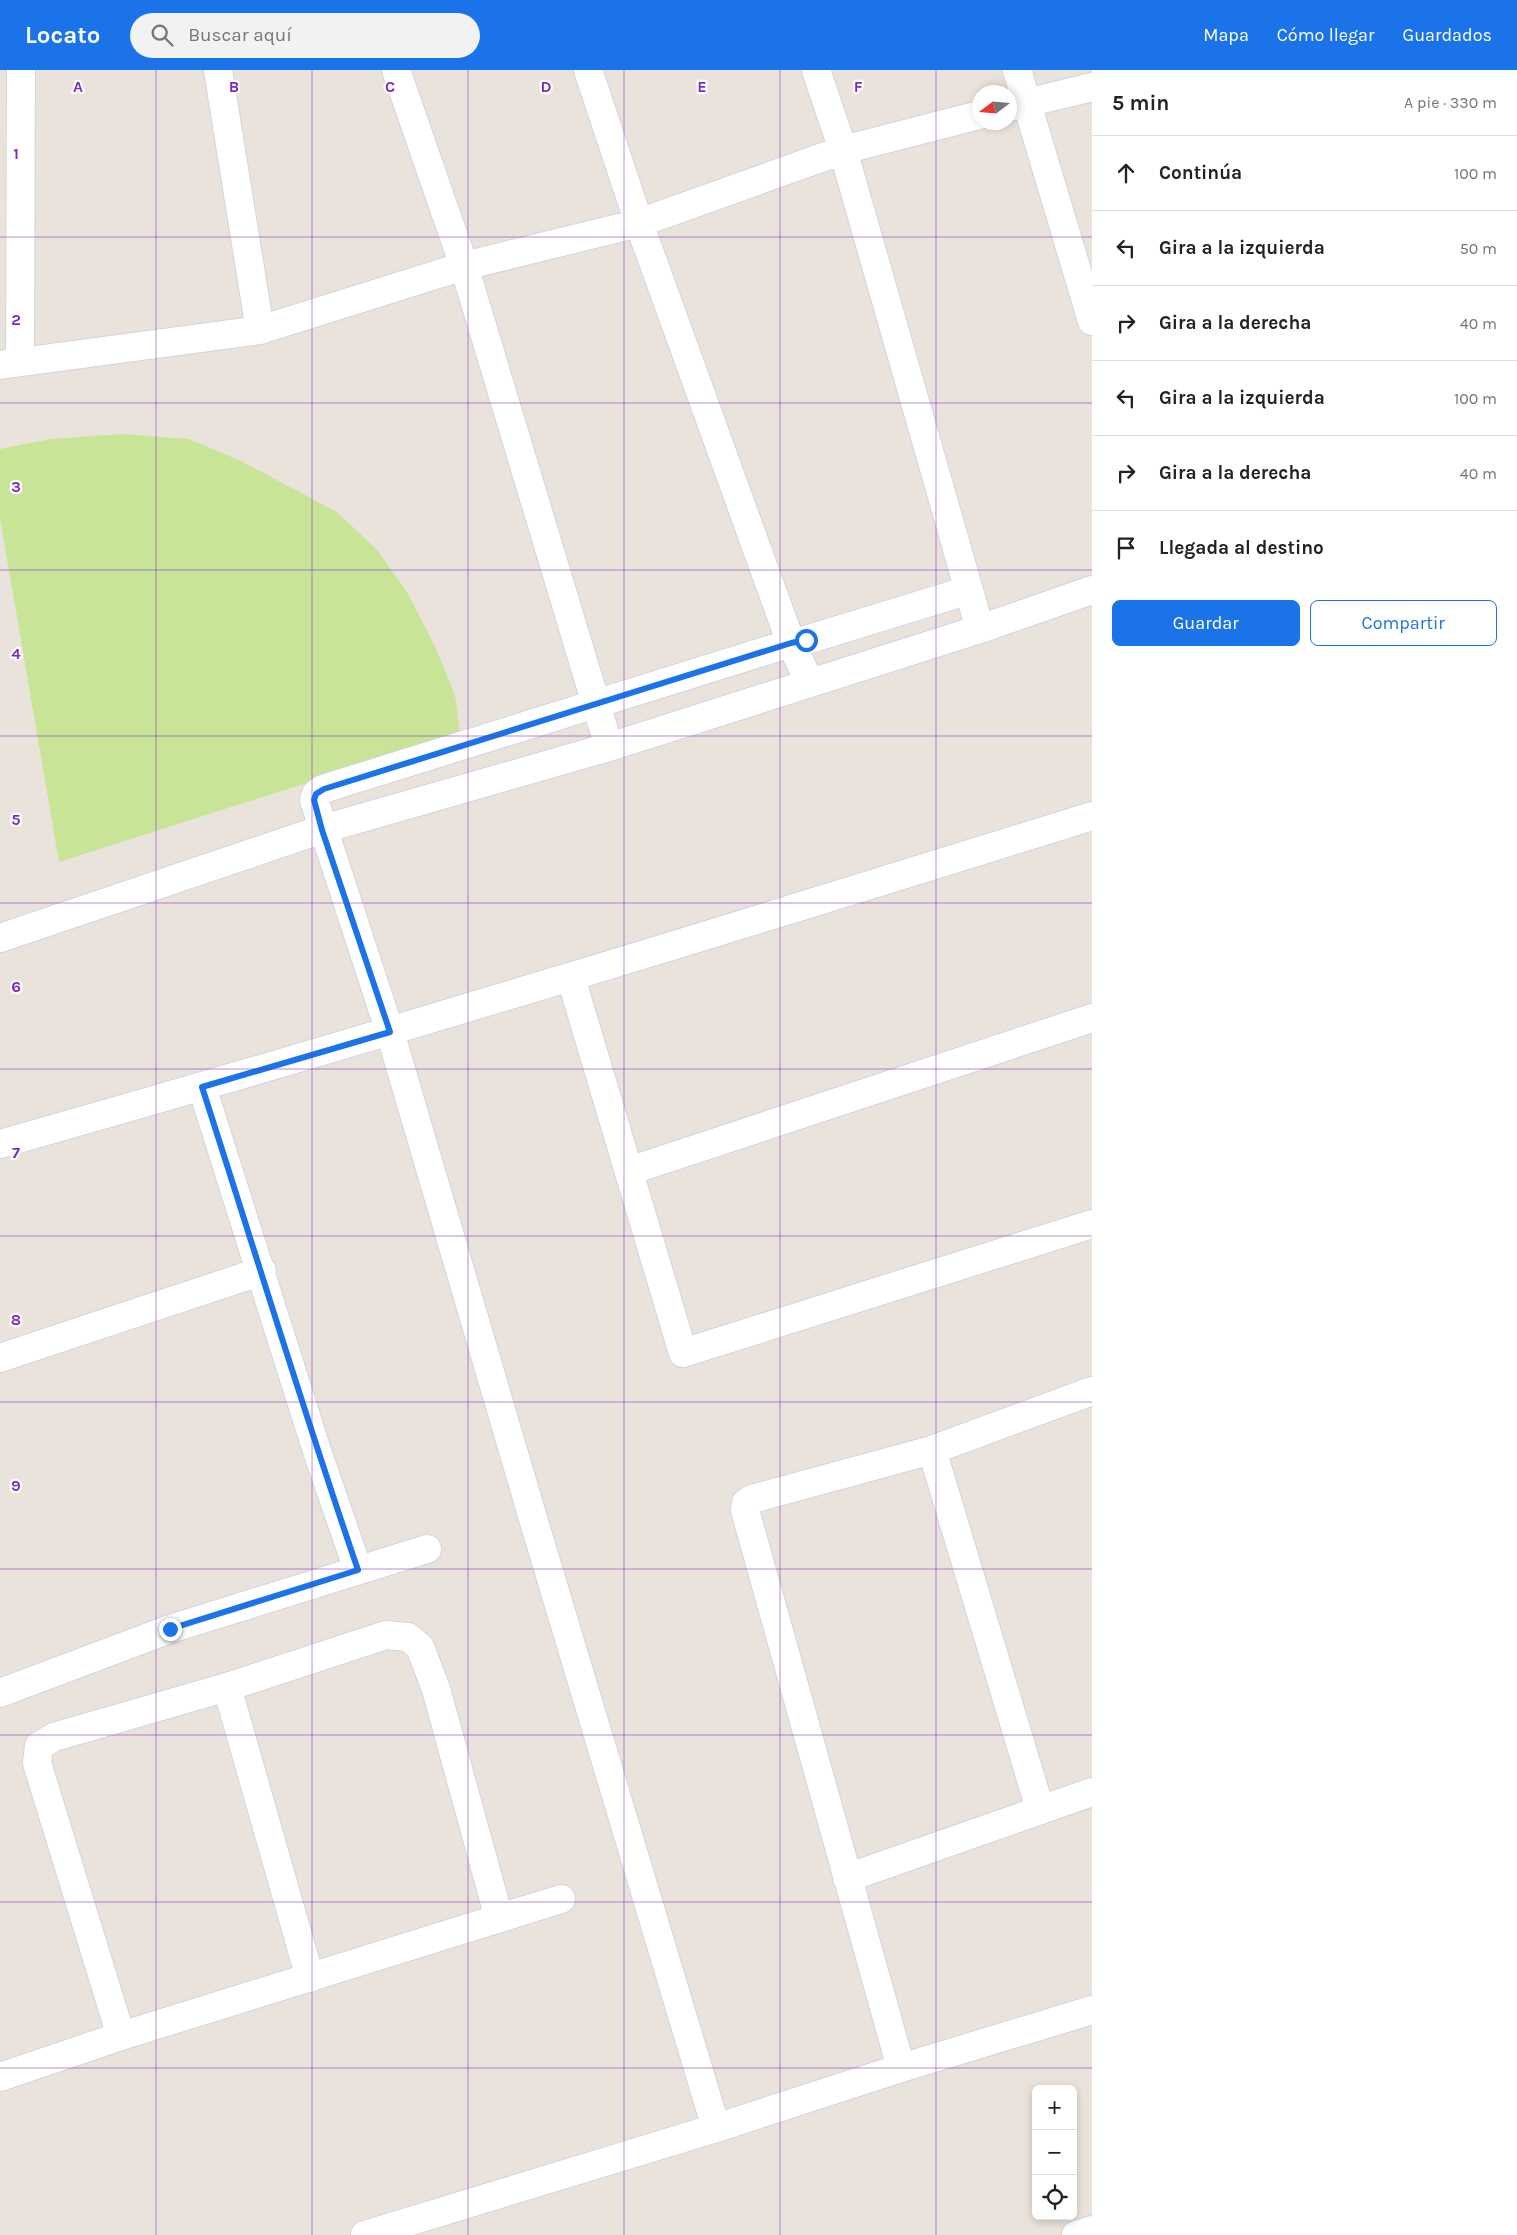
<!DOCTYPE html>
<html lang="es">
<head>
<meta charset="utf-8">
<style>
	:root { --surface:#fff; --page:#f2f2f2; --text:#222; --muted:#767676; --line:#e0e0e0; --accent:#1a73e8 }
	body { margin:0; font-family:Karla,sans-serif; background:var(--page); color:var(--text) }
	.controls { position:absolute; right:15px; bottom:15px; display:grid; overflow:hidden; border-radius:8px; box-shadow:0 2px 8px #0003 }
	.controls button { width:45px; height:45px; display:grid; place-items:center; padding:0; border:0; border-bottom:1px solid var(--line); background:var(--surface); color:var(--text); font:25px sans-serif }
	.compass { position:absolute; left:972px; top:15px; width:45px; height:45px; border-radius:50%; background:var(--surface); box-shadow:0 2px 8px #0003; rotate:254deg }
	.stop { position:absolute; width:15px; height:15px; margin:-11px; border:4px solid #1a73e8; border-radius:50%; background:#fff }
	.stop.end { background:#1a73e8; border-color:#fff; box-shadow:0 1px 5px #0008 }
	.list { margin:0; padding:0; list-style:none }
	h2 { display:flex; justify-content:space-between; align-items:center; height:65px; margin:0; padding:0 20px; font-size:21px }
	h2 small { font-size:16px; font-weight:400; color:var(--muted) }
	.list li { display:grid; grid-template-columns:32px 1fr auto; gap:15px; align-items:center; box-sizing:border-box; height:75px; padding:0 20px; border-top:1px solid var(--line) }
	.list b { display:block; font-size:19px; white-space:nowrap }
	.list em { font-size:16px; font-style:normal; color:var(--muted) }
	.actions { display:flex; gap:10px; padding:15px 20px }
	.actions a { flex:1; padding:11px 0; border:1px solid var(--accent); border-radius:8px; text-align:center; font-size:18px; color:var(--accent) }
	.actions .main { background:var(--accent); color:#fff }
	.icon { flex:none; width:28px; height:28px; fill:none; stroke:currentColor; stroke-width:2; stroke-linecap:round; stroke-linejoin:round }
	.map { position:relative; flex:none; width:1092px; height:2165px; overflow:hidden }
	header { display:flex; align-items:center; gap:30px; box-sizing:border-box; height:70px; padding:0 25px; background:var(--accent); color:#fff }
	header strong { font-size:24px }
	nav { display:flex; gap:28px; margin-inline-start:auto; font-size:18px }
	.search { width:350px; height:45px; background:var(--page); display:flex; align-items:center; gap:12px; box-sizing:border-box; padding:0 18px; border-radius:28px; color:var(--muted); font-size:19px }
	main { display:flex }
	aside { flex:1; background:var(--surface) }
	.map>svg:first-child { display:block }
	.pitch { fill:#c8e497 }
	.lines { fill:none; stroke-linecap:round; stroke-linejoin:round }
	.minor-casing { stroke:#d1d5e1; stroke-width:30 }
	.tertiary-casing { stroke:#d1d5e1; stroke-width:30 }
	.minor { stroke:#fff; stroke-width:28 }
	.tertiary { stroke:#fff; stroke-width:28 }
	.route { stroke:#1a73e8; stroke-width:6 }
	.grid { fill:none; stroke:#7b2cbf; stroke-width:1; stroke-opacity:0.55 }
	.grid-label { font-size:16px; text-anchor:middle; font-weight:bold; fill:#7b2cbf; stroke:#fff; stroke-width:4.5; stroke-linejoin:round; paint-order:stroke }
</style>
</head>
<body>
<header>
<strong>Locato</strong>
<div class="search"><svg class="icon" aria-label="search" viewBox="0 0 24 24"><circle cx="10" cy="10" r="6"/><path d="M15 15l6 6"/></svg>Buscar aquí</div>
<nav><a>Mapa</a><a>Cómo llegar</a><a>Guardados</a></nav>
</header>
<main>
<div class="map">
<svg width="1092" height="2165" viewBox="0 0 1092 2165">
	<rect width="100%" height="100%" fill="#eae3db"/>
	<path class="pitch" d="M 122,364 L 189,369 L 241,391 L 337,442 L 378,481 L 408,524 L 434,574 L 455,625 L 460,664 L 59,792 L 0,448 L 0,379 L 51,369 Z"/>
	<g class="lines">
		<g class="minor-casing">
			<path id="minor" d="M 218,0 L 260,260
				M 396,0 L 464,196 L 609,677
				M 588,0 L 639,153 L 791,573 L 810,613
				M 816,0 L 843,80 L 980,559
				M 1017,0 L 1092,251
				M 1009,37 L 1092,17
				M 20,291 L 21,0
				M 0,295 L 260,260 L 464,196 L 639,153 L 843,80 L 979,45
				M 0,868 L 323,759 L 609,677 L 980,559 L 1092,520
				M 571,908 L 683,1283 L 1092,1154
				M 202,1017 L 316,1378 L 358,1500
				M 0,1074 C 366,971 729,859 1092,746
				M 629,1101 L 1092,948
				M 0,1288 L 262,1201
				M 932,1380 L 1040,1739
				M 227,1617 L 310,1908
				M 0,1623 L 170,1559 L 427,1479
				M 847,1808 L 1092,1722
				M 121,1966 L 37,1693 L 39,1676 L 54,1667 L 227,1617 L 386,1565 L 408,1567 L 420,1577 L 436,1619 L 499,1848
				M 901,1998 L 745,1440 L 746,1433 L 752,1429 L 932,1380 L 1092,1321
				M 0,2007 L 121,1966 L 561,1829
				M 716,2058 L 532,1445 L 390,962 L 314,730 L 316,724 L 323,719 L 791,573 L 806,570 L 969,520
				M 365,2165 L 716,2058 L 901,1998 L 1092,1940"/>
		</g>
		<g class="tertiary-casing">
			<path id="tertiary" d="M 1076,2165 L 1092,2160"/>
		</g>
		<use href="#minor" class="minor"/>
		<use href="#tertiary" class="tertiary"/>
	</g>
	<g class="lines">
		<path class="route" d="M 170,1559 L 358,1500 C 303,1340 254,1178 202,1017 L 390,962 L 322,760 L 314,730 L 316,724 L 324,719 L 791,573 L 806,570"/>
	</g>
	<path class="grid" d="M 156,0 L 156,2165M 312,0 L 312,2165M 468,0 L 468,2165M 624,0 L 624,2165M 780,0 L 780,2165M 936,0 L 936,2165M 0,167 L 1092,167M 0,333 L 1092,333M 0,500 L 1092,500M 0,666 L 1092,666M 0,833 L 1092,833M 0,999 L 1092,999M 0,1166 L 1092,1166M 0,1332 L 1092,1332M 0,1499 L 1092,1499M 0,1665 L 1092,1665M 0,1832 L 1092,1832M 0,1998 L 1092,1998"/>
	<g class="grid-label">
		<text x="78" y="22">A</text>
		<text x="234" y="22">B</text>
		<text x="390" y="22">C</text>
		<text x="546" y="22">D</text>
		<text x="702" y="22">E</text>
		<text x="858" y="22">F</text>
		<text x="16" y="89">1</text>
		<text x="16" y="255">2</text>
		<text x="16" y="422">3</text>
		<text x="16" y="589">4</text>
		<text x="16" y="755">5</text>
		<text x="16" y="922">6</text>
		<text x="16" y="1088">7</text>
		<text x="16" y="1255">8</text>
		<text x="16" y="1421">9</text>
	</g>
</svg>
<div class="controls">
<button>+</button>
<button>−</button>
<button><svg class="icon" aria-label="locate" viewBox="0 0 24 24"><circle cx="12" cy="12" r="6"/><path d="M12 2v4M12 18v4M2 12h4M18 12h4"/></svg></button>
</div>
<svg class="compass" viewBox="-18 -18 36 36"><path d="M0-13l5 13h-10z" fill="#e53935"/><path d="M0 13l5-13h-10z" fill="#767676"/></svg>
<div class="stop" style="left:806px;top:570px"></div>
<div class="stop end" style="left:170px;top:1559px"></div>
</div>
<aside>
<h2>5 min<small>A pie · 330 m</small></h2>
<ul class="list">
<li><svg class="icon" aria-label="ahead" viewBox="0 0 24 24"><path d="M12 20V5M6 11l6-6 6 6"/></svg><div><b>Continúa</b></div><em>100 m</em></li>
<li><svg class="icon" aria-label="left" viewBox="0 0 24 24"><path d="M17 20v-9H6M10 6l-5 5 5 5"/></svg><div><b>Gira a la izquierda</b></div><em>50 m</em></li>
<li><svg class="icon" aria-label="right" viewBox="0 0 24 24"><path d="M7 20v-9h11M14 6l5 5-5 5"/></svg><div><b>Gira a la derecha</b></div><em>40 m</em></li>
<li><svg class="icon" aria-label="left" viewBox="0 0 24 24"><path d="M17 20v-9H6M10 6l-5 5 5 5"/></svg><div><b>Gira a la izquierda</b></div><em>100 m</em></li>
<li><svg class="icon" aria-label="right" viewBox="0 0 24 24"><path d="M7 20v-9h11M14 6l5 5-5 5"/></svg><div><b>Gira a la derecha</b></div><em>40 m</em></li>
<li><svg class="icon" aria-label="arrive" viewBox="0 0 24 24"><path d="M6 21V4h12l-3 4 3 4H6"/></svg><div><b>Llegada al destino</b></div></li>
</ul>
<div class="actions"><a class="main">Guardar</a><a>Compartir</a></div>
</aside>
</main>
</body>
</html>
